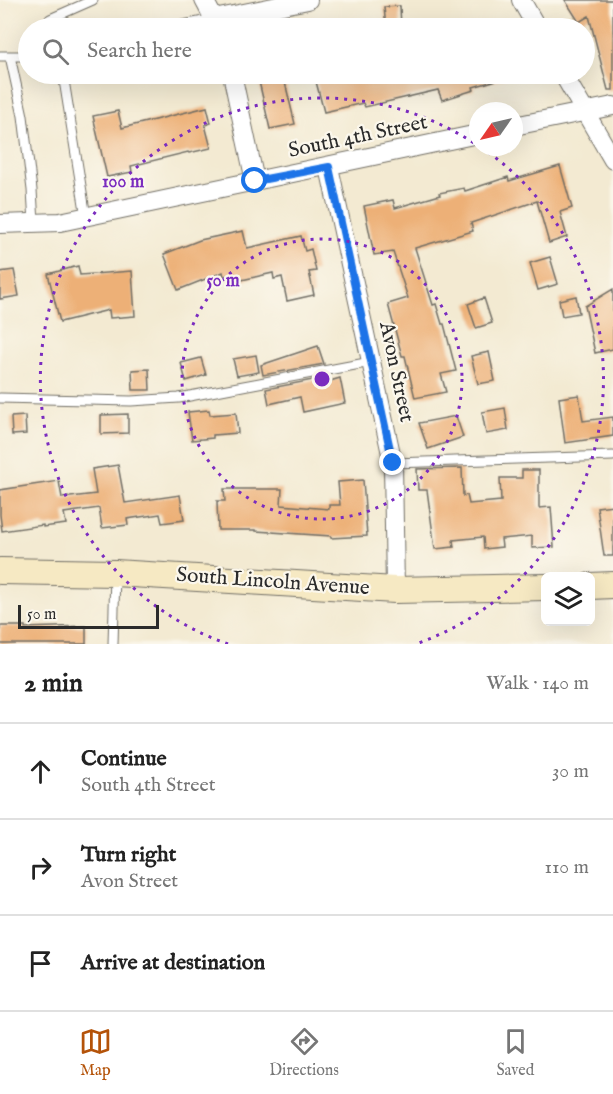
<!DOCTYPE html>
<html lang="en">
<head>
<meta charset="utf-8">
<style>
	:root { --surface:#fff; --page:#f2f2f2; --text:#222; --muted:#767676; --line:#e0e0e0; --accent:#b45309 }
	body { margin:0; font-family:"IM FELL English",serif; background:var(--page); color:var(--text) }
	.controls { position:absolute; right:18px; bottom:18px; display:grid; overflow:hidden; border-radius:9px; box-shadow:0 6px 24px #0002 }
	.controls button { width:54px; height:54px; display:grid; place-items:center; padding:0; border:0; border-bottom:2px solid var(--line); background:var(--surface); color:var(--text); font:30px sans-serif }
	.compass { position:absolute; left:469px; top:102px; width:54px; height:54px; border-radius:50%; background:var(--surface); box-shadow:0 6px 24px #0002; rotate:236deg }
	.scale { position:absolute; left:18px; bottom:15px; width:141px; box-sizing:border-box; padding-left:6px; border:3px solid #2b2b2b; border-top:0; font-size:16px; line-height:21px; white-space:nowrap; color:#2b2b2b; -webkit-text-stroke:4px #fbf7ec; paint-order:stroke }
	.stop { position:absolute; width:18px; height:18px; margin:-14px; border:4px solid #1a73e8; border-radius:50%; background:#fff }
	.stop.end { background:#1a73e8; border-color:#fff; box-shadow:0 2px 6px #0008 }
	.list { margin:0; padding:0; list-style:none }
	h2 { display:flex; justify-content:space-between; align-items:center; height:78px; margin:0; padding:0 24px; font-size:26px }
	h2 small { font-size:20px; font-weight:400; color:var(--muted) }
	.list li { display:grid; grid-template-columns:39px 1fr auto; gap:18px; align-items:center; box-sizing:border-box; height:96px; padding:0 24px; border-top:2px solid var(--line) }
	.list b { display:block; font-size:22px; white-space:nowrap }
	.list p { margin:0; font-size:20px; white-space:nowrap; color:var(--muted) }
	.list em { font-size:20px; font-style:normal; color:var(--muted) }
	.icon { flex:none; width:33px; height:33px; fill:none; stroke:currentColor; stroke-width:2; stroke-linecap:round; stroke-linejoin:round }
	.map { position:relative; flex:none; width:613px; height:644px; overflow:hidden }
	.search { position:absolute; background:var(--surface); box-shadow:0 6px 24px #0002; left:18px; right:18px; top:18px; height:66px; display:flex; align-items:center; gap:15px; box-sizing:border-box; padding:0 21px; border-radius:33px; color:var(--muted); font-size:22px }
	.sheet { height:366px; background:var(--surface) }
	nav { display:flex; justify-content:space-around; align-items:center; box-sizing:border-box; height:84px; border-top:2px solid var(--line); background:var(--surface); font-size:16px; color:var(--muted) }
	nav a { display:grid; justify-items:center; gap:3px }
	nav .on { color:var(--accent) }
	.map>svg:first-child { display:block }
	.building { fill:#edb077 }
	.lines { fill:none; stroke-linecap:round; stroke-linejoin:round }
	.lane-casing { stroke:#716e65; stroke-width:11 }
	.street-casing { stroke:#716e65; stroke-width:20 }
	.secondary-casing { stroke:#716e65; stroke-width:28 }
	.lane { stroke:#fff; stroke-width:9 }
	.street { stroke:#fff; stroke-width:18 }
	.secondary { stroke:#f6e9c3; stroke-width:26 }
	.route { stroke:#1a73e8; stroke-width:8 }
	.ring { fill:none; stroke:#7b2cbf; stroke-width:3; stroke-dasharray:3 6 }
	.labels { text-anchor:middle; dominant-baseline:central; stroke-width:4.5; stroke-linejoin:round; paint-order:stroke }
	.street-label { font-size:21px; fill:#2b2b2b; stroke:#fbf7ec }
	.centre { fill:#7b2cbf; stroke:#fbf7ec; stroke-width:3 }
	.ring-label { font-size:18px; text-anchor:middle; font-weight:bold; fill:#7b2cbf; stroke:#fbf7ec; stroke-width:4.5; stroke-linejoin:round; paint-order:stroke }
</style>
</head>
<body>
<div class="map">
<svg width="613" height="644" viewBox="0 0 613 644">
	<rect width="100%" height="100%" fill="#fbf7ec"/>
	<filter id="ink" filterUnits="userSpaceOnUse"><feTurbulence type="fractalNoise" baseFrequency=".0167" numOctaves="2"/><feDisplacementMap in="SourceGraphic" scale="12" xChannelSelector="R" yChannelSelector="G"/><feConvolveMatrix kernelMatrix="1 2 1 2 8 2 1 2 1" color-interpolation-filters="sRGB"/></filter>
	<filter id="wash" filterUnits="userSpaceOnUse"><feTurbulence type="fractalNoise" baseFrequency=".008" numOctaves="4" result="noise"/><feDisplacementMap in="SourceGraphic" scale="24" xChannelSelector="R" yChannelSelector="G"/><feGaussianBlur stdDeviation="1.35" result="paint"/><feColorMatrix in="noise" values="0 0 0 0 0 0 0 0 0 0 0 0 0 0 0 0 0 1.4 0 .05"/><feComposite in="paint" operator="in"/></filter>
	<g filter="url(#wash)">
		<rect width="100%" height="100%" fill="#f3ead2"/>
		<g id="blocks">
			<path class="building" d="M 565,0 L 613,0 L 613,90 L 608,90 L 589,16 L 579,22 Z
				M 400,6 L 401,28 L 386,28 L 384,7 Z
				M 273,74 L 283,74 L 295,124 L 270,129 L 258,77 Z
				M 314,74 L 503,74 L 504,78 L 473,87 L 474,90 L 442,100 L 438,90 L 365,107 L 363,103 L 324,112 Z
				M 207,107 L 211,123 L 205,125 L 211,148 L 189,153 L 188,152 L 131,166 L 132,172 L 107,177 L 93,116 L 118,111 L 122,128 Z
				M 560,166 L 572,208 L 560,212 L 567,237 L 549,243 L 537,201 L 471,223 L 473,231 L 415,248 L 433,305 L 436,304 L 442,324 L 444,324 L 456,371 L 441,374 L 446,392 L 415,398 L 405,356 L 402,356 L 388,304 L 408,298 L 393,252 L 374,255 L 364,206 L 393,200 L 395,208 L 440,195 L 439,193 L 464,188 L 465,191 L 508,177 L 509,181 Z
				M 243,231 L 247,248 L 301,236 L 305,251 L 311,249 L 316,271 L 309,272 L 314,295 L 287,301 L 282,277 L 274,279 L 273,273 L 237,281 L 235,274 L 224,276 L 223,272 L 178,290 L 164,254 L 200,240 Z
				M 550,257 L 558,284 L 538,290 L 530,263 Z
				M 78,266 L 80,275 L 132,271 L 135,316 L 110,318 L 109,310 L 60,322 L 48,274 Z
				M 14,270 L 19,296 L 0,299 L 0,272 Z
				M 613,289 L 613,349 L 595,353 L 585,306 Z
				M 576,296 L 579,313 L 562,316 L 559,300 Z
				M 484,298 L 492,323 L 476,328 L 468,304 Z
				M 318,346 L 324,364 L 263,375 L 261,365 Z
				M 489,352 L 495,381 L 478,384 L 471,356 Z
				M 256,355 L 259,372 L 237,376 L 233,359 Z
				M 201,358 L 206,375 L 186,381 L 181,363 Z
				M 149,369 L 150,390 L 133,390 L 132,370 Z
				M 328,377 L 330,381 L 340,378 L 345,403 L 303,412 L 300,397 L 269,404 L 266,389 Z
				M 579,395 L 583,421 L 613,417 L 613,436 L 565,443 L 559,398 Z
				M 505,408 L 508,430 L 486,434 L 482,412 Z
				M 209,410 L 210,415 L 236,413 L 238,433 L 213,435 L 213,438 L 192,440 L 188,412 Z
				M 128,414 L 128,433 L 101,434 L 101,415 Z
				M 25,416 L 26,434 L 12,435 L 11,417 Z
				M 456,416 L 463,437 L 428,449 L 419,423 Z
				M 118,465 L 125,503 L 180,495 L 184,520 L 162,523 L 160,514 L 127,519 L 128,525 L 102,528 L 99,508 L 64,513 L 66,524 L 43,527 L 43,525 L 2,531 L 0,515 L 0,490 L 59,481 L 62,498 L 96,494 L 92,469 Z
				M 462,468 L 463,496 L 467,495 L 469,504 L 501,501 L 500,478 L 522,478 L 522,470 L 539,470 L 539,508 L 551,507 L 554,547 L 532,548 L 532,536 L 501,539 L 502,547 L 484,549 L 483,537 L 453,540 L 454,547 L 435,549 L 427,490 L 418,490 L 417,469 Z
				M 363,480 L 367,536 L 331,538 L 331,536 L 256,531 L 256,530 L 218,530 L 217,501 L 225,501 L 224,489 L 282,489 L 281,505 L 329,509 L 329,505 L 340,505 L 338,482 Z
				M 613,505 L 613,556 L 604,556 L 597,507 Z
				M 0,626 L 25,626 L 25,628 L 86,626 L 86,644 L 0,644 Z"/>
		</g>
	</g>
	<g filter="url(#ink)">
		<use href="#blocks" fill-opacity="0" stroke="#716e65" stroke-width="1.5"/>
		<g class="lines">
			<g class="lane-casing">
				<path id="lane" d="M 53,28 L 50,19 L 93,0
					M 168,28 L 214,19
					M 0,56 L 28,56
					M 10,56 L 23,116 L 32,190 L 34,223
					M 63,74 L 86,217
					M 0,398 L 131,401 L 179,398 L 371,362
					M 393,463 L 613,456
					M 113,644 L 115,574"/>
			</g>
			<g class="street-casing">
				<path id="street" d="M 204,0 L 214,19 L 218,28
					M 521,0 L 537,28
					M 214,19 L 308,0
					M 232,74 L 255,181
					M 563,74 L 613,160
					M 514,126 L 613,106
					M 329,167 L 393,463 L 395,590
					M 0,224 L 60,222 L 478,134"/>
			</g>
			<g class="secondary-casing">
				<path id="secondary" d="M 0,571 L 115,573 L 395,590 L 546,587
					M 590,586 L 613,585"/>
			</g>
			<use href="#lane" class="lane"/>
			<use href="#street" class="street"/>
			<use href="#secondary" class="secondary"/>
		</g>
	</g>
	<g class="lines" filter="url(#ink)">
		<path class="route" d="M 255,181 L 329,167 L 393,463"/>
	</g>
	<g class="ring">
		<circle cx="322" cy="379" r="140"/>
		<path d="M228 644A281 281 0 1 1 477 145M481 147A281 281 0 0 1 416 644"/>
	</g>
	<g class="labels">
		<g class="street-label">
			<text transform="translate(358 137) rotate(-12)">South 4th Street</text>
			<text transform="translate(396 372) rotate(78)">Avon Street</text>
			<text transform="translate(273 582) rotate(4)">South Lincoln Avenue</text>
		</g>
	</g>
	<circle cx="322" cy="379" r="9" class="centre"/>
	<g class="ring-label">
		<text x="123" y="187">100 m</text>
		<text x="223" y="286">50 m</text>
	</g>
</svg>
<div class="controls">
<button><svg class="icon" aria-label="layers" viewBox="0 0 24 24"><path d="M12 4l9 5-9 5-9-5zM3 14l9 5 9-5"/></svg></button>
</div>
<svg class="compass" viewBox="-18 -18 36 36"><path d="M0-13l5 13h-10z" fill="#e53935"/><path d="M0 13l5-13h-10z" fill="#767676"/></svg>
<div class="scale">50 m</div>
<div class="stop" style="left:255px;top:181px"></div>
<div class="stop end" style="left:393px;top:463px"></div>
<div class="search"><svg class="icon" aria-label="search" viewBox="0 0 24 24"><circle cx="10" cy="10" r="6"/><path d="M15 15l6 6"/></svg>Search here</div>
</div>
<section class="sheet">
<h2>2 min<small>Walk · 140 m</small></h2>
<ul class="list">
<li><svg class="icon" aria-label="ahead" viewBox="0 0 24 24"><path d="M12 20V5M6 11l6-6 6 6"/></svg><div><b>Continue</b><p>South 4th Street</p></div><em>30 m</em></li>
<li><svg class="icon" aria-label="right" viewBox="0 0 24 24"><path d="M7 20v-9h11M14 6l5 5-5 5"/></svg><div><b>Turn right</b><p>Avon Street</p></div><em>110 m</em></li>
<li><svg class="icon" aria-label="arrive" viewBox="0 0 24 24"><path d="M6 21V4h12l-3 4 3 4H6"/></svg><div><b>Arrive at destination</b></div></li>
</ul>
</section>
<nav>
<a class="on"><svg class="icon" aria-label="map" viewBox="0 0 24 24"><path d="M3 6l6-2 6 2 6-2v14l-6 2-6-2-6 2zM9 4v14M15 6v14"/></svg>Map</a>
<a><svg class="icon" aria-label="directions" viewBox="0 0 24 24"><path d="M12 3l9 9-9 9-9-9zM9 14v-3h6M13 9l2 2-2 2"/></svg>Directions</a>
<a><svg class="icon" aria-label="saved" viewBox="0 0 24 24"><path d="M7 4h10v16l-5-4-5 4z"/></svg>Saved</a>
</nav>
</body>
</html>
